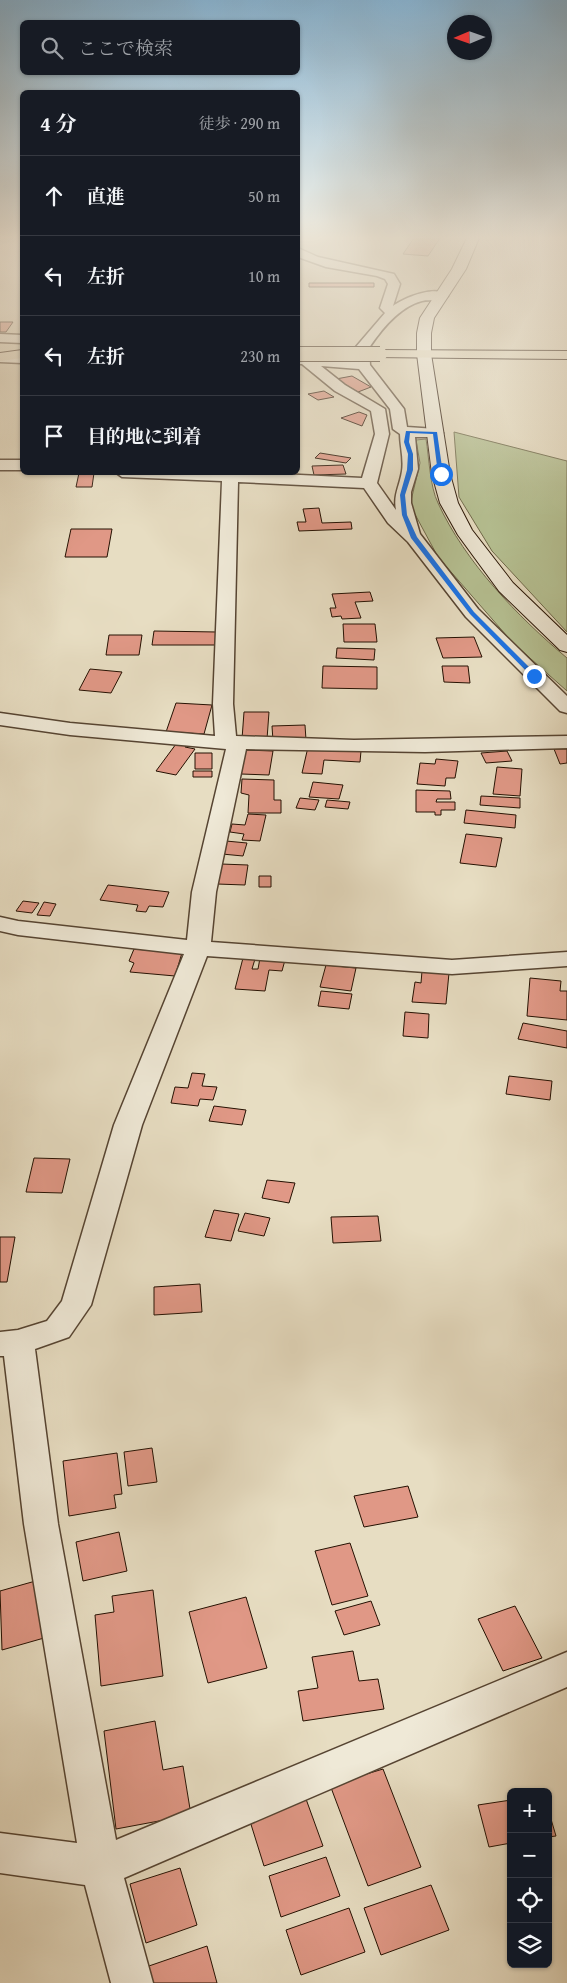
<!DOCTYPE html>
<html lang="ja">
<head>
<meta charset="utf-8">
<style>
	:root { --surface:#171b24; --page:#242831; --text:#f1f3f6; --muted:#9ea1a6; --line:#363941 }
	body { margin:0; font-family:"Gentium Book Plus","Noto Serif JP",serif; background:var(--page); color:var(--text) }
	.controls { position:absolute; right:15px; bottom:15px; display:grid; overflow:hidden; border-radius:8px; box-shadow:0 1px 4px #0004 }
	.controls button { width:45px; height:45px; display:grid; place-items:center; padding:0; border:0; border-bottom:1px solid var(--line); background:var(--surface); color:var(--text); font:25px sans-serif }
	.compass { position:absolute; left:447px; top:15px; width:45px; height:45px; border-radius:50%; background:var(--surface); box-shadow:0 1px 4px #0004; rotate:268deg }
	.stop { position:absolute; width:15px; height:15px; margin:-11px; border:4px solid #1a73e8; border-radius:50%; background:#fff }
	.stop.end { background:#1a73e8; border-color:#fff; box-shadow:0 1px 5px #0008 }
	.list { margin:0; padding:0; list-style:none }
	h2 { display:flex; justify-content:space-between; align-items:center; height:65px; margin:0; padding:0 20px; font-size:21px }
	h2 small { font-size:16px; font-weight:400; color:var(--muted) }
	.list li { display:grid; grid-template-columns:32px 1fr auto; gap:15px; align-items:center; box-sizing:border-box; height:80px; padding:0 20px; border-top:1px solid var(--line) }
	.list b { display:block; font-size:19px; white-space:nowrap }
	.list em { font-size:16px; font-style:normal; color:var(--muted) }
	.icon { flex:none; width:28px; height:28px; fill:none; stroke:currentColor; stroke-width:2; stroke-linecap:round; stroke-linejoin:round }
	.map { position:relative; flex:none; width:567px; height:1983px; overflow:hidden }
	.search { position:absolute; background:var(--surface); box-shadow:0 1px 4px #0004; left:20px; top:20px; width:280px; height:55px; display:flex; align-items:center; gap:12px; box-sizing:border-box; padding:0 18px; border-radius:8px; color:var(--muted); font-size:19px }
	.panel { position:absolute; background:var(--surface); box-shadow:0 1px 4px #0004; left:20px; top:90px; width:280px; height:385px; border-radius:8px }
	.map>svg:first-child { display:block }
	.green { fill:#b6c193; stroke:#6e694a }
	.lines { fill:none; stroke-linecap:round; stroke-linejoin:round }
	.river { fill:#98baba; fill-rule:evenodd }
	.building { fill:#e09886; stroke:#251102 }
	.street-casing { stroke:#564432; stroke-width:3 }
	.secondary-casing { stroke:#251102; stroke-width:2 }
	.highway-casing { stroke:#251102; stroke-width:2 }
	.street { fill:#efe9d7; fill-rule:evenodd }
	.secondary { fill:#efe9d7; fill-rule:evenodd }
	.highway { fill:#e7ddc2; fill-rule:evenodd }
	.highway-bridge-casing { stroke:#251102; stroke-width:16; stroke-linecap:butt }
	.highway-bridge { stroke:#e7ddc2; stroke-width:14 }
	.route { fill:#1a73e8 }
</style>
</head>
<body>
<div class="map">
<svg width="567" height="1983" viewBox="0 0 567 1983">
	<rect width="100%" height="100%" fill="#e7ddc2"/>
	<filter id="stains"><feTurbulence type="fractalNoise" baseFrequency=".004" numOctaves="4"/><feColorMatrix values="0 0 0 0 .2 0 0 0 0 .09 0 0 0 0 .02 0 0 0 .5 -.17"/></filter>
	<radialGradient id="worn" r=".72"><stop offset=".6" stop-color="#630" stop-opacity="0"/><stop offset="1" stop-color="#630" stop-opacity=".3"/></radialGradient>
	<path class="green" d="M 454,432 L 567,461 L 567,632 L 492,551 L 459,497 Z
		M 426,439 C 429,458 430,487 438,503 C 465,562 518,617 567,658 L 567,691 L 513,643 L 438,557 L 410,505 L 420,463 L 416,440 Z"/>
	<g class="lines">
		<path class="river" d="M 0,238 L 17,238 L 14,242 L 0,245 Z"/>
	</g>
	<path class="building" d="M 414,238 L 440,238 L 428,256 L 403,254 Z
		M 309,283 L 374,283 L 374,287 L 309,287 Z
		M 0,322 L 13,322 L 6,332 L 0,332 Z
		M 352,376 L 371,387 L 358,392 L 336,379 Z
		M 324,391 L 334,397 L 318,400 L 308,394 Z
		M 359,412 L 367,415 L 362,426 L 341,418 Z
		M 320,453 L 351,458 L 346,463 L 315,458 Z
		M 343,465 L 346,474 L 314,475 L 312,466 Z
		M 79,473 L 94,473 L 92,487 L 76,487 Z
		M 319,508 L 322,523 L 351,522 L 352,529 L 299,531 L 297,522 L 306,522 L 303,509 Z
		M 71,529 L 112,529 L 107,557 L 65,557 Z
		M 370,592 L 373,601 L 355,602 L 361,618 L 342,619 L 341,616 L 332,617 L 330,608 L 336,608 L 332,594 Z
		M 343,624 L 375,624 L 377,642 L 344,642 Z
		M 154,631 L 217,632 L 216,645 L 152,645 Z
		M 109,635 L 142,635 L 139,655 L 106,655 Z
		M 474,637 L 482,657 L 443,658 L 436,638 Z
		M 337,648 L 375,649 L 374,660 L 336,658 Z
		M 323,666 L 377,667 L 377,689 L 322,688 Z
		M 442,666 L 468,666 L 470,683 L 444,682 Z
		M 90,669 L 122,672 L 111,693 L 79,690 Z
		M 176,703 L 212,705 L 204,734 L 166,732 Z
		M 244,712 L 269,712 L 267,739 L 242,739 Z
		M 305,725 L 306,740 L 273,741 L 272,726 Z
		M 176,744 L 187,744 L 185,747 L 195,749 L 176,775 L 156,771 Z
		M 308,747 L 361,751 L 360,762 L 324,760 L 322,774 L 302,773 Z
		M 554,749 L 567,749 L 567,763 L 560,764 Z
		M 245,750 L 273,751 L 269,775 L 241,774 Z
		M 507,751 L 512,761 L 486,763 L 481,753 Z
		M 195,753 L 212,753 L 212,769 L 195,769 Z
		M 436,759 L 458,761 L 455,778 L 446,778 L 445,786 L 417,784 L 420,763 L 435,764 Z
		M 497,767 L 522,769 L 520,796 L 493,794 Z
		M 193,771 L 212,771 L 212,777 L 193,777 Z
		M 242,779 L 274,780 L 274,800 L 281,800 L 281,813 L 248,813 L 249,795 L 241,793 Z
		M 313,782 L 343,785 L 339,799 L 309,797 Z
		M 416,790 L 450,791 L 451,799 L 437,799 L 436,802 L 455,802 L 455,810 L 441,810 L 441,815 L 435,815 L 435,812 L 416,812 Z
		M 481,796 L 520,798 L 520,808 L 480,805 Z
		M 300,798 L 319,800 L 315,810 L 296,808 Z
		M 327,800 L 350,802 L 348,809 L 325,807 Z
		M 466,810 L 516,815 L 515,828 L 464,823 Z
		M 248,814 L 266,815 L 260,841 L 242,840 L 244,834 L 230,832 L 232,824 L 245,825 Z
		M 466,834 L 502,838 L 496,867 L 460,863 Z
		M 226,841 L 247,843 L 243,856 L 222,854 Z
		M 221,864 L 248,865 L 245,885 L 217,884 Z
		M 259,876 L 271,876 L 271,887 L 259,887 Z
		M 108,885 L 169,892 L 163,907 L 149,906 L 146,912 L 136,911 L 138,905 L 100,900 Z
		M 23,901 L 39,903 L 32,913 L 16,911 Z
		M 44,902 L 56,904 L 50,916 L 37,915 Z
		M 134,949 L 182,953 L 175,976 L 130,972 L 134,963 L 129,961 Z
		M 243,958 L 255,959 L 252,969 L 258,969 L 260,958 L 285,960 L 282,971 L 269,970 L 265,991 L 235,989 Z
		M 326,965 L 356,968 L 351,991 L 320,987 Z
		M 422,971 L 449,973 L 446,1004 L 412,1002 L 415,982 L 421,983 Z
		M 530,978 L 561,981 L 560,991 L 567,991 L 567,1020 L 527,1016 Z
		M 321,991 L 352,994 L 349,1009 L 318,1006 Z
		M 405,1012 L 429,1014 L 428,1038 L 403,1036 Z
		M 523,1023 L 567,1031 L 567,1048 L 518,1039 Z
		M 192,1073 L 205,1074 L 202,1086 L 217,1087 L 213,1100 L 200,1099 L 198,1106 L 171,1103 L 175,1087 L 188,1088 Z
		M 509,1076 L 552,1081 L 550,1100 L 506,1094 Z
		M 214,1106 L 246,1110 L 242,1125 L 209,1121 Z
		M 34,1158 L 70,1159 L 62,1193 L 26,1192 Z
		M 267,1180 L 295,1183 L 289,1203 L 262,1198 Z
		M 214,1210 L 239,1214 L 231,1241 L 205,1237 Z
		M 245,1213 L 270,1218 L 264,1236 L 238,1231 Z
		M 378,1216 L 381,1241 L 333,1243 L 331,1217 Z
		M 0,1237 L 15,1237 L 7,1282 L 0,1282 Z
		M 200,1284 L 202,1312 L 154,1315 L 154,1287 Z
		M 152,1448 L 157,1482 L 128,1486 L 124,1452 Z
		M 117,1453 L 122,1494 L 114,1495 L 116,1508 L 69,1516 L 63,1461 Z
		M 408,1486 L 418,1517 L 364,1527 L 354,1496 Z
		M 119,1532 L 127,1571 L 83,1581 L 76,1542 Z
		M 350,1543 L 368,1596 L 332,1605 L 315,1551 Z
		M 39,1580 L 51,1636 L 2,1650 L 0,1591 Z
		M 153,1590 L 163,1676 L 101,1686 L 95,1615 L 114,1612 L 112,1596 Z
		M 246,1597 L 267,1668 L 208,1683 L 189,1612 Z
		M 371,1601 L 380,1625 L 344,1635 L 335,1611 Z
		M 515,1606 L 542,1658 L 503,1671 L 478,1619 Z
		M 353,1651 L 359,1681 L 378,1679 L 384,1709 L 303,1721 L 298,1691 L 318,1688 L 312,1657 Z
		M 155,1721 L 163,1770 L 183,1766 L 191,1815 L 116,1829 L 104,1731 Z
		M 383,1769 L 421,1867 L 368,1886 L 330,1785 Z
		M 306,1799 L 323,1846 L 264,1866 L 249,1818 Z
		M 511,1800 L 511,1843 L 489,1847 L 478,1805 Z
		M 548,1809 L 556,1836 L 548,1837 Z
		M 326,1857 L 340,1896 L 281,1917 L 269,1876 Z
		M 180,1868 L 197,1925 L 146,1943 L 130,1884 Z
		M 431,1885 L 449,1930 L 381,1955 L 364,1908 Z
		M 349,1908 L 365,1952 L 301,1975 L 286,1930 Z
		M 207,1946 L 217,1983 L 150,1983 L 146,1967 Z"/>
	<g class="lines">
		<g class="street-casing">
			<path id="street" d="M 298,248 L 318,257 L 394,274 L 400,284 L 393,306 C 404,298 437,284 448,296 C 442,303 430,299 422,301 C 399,307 381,330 369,348 L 370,365 L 404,409 L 407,427 L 436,429 L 443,433 L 436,437 L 415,437 L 418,469 L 411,492 L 411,503 L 420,534 L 478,609 L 567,696 L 567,713 L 560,711 L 466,617 L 408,542 L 388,523 L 364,488 L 238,482 L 233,704 L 236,736 L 354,740 L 567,736 L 567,748 L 425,752 L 246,749 L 216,892 L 211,942 L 452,960 L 567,952 L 567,966 L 452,974 L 207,956 L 142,1125 L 91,1305 L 69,1337 L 35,1349 L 58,1524 L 116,1840 L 567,1652 L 567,1687 L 124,1878 L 153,1983 L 111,1983 L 85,1885 L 0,1873 L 0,1833 L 77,1843 L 24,1524 L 4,1356 L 0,1356 L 0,1332 L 18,1330 L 47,1321 L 62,1301 L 114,1125 L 184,954 L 18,935 L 0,931 L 0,917 L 18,921 L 187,940 L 192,892 L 226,749 L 70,735 L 0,725 L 0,713 L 70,723 L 215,736 L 213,704 L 222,481 L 122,477 L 115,472 L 239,472 L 362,478 L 375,434 L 371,411 L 335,391 L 302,364 L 298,364 L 298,350 L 310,357 L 356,360 L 355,348 L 385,313 L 380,308 L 388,284 L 385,279 L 377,276 L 326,267 L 298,257 ZM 321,366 L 359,369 L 390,409 L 393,429 L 400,434 C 400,446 404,459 402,471 C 400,485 393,495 396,510 L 377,483 L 389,434 L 385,409 L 345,385 Z
				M 0,334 L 22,335 L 22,343 L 0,342 Z
				M 0,354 L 22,355 L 22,363 L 0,362 Z
				M 0,460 L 22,460 L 22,470 L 0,470 Z"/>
		</g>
		<g class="secondary-casing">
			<path id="secondary" d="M 467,238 L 479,238 L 466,269 L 434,318 L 431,333 L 431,354 L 450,474 L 458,503 L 472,530 L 513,583 L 567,635 L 567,652 L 560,650 L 499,591 L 458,535 L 440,503 L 432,474 L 417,354 L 417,333 L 420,318 L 452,269 Z"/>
		</g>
		<g class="highway-casing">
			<path id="highway" d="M 22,350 L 22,358 L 0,361 L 0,353 Z
				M 380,350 L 567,351 L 567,359 L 375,357 L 373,354 L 375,351 Z"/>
		</g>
		<use href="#street" class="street"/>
		<use href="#secondary" class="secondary"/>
		<use href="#highway" class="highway"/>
		<g class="highway-bridge-casing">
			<path id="highway-bridge" d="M 298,354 L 380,354"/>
		</g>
		<use href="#highway-bridge" class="highway-bridge"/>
	</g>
	<linearGradient id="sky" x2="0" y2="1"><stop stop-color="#88b6d6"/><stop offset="0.46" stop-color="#f4f0e4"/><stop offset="1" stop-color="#f4f0e4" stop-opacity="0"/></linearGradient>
	<rect width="567" height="516" fill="url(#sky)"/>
	<path class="route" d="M 406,431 L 437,432 L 443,474 L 438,474 L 433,434 L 410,433 L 409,442 L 413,454 L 413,470 L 405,495 L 407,515 L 417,537 L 474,612 L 536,674 L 536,677 L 532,677 L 470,614 L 411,538 L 402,515 L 400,495 L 407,470 L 408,454 L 404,442 Z"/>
	<rect width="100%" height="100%" filter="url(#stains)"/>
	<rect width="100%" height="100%" fill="url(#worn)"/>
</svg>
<div class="controls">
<button>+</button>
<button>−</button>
<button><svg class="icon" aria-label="locate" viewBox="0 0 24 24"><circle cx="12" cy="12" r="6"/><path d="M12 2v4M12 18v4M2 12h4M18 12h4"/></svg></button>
<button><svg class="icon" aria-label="layers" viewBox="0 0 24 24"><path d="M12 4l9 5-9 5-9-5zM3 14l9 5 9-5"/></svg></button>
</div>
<svg class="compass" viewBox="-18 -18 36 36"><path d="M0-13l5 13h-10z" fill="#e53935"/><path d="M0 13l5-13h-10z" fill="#9ea1a6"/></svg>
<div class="stop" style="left:441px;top:474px"></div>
<div class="stop end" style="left:534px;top:676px"></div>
<div class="search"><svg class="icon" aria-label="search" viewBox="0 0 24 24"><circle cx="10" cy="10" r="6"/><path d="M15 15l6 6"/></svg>ここで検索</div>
<section class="panel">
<h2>4 分<small>徒歩 · 290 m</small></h2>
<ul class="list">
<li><svg class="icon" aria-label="ahead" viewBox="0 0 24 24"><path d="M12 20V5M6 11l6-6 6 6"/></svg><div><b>直進</b></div><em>50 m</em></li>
<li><svg class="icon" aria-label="left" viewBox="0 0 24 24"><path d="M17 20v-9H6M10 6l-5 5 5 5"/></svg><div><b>左折</b></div><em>10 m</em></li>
<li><svg class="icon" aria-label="left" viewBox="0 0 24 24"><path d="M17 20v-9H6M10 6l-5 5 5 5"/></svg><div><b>左折</b></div><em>230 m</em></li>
<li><svg class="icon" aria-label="arrive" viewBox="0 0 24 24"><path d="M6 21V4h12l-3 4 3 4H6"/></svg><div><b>目的地に到着</b></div></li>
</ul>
</section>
</div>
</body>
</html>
